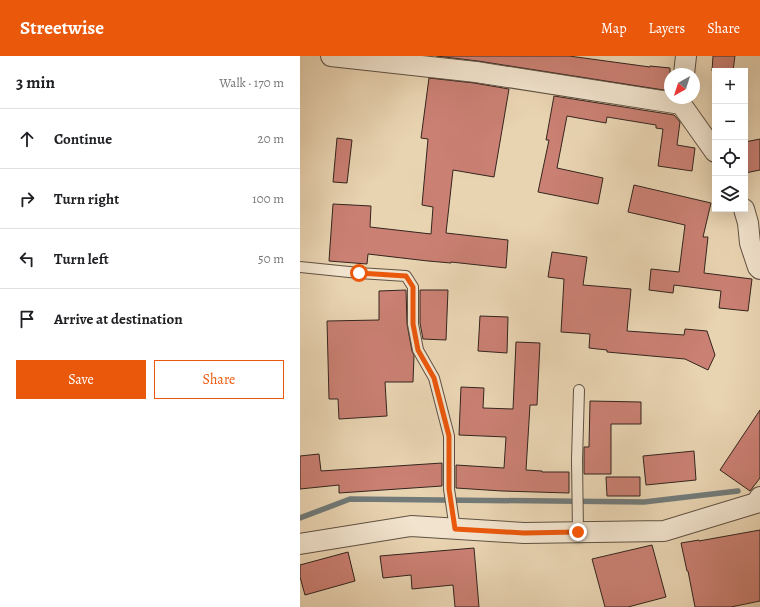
<!DOCTYPE html>
<html lang="en">
<head>
<meta charset="utf-8">
<style>
	:root { --surface:#fff; --page:#f6f6f6; --text:#202124; --muted:#757577; --line:#e0e0e0; --accent:#ea580c }
	body { margin:0; font-family:Alegreya,serif; background:var(--page); color:var(--text) }
	.controls { position:absolute; right:12px; top:12px; display:grid; overflow:hidden; border-radius:0px; box-shadow:0 4px 16px #0002 }
	.controls button { width:36px; height:36px; display:grid; place-items:center; padding:0; border:0; border-bottom:1px solid var(--line); background:var(--surface); color:var(--text); font:20px sans-serif }
	.compass { position:absolute; left:364px; top:12px; width:36px; height:36px; border-radius:50%; background:var(--surface); box-shadow:0 4px 16px #0002; rotate:219deg }
	.stop { position:absolute; width:12px; height:12px; margin:-9px; border:3px solid #ea580c; border-radius:50%; background:#fff }
	.stop.end { background:#ea580c; border-color:#fff; box-shadow:0 1px 4px #0008 }
	.list { margin:0; padding:0; list-style:none }
	h2 { display:flex; justify-content:space-between; align-items:center; height:52px; margin:0; padding:0 16px; font-size:17px }
	h2 small { font-size:13px; font-weight:400; color:var(--muted) }
	.list li { display:grid; grid-template-columns:26px 1fr auto; gap:12px; align-items:center; box-sizing:border-box; height:60px; padding:0 16px; border-top:1px solid var(--line) }
	.list b { display:block; font-size:15px; white-space:nowrap }
	.list em { font-size:13px; font-style:normal; color:var(--muted) }
	.actions { display:flex; gap:8px; padding:12px 16px }
	.actions a { flex:1; padding:9px 0; border:1px solid var(--accent); border-radius:0px; text-align:center; font-size:14px; color:var(--accent) }
	.actions .main { background:var(--accent); color:#fff }
	.icon { flex:none; width:22px; height:22px; fill:none; stroke:currentColor; stroke-width:2; stroke-linecap:round; stroke-linejoin:round }
	.map { position:relative; flex:none; width:460px; height:551px; overflow:hidden }
	header { display:flex; align-items:center; gap:24px; box-sizing:border-box; height:56px; padding:0 20px; background:var(--accent); color:#fff }
	header strong { font-size:19px }
	nav { display:flex; gap:22px; margin-inline-start:auto; font-size:14px }
	main { display:flex }
	aside { flex:1; background:var(--surface) }
	.map>svg:first-child { display:block }
	.lines { fill:none; stroke-linecap:round; stroke-linejoin:round }
	.stream { stroke:#727b7a; stroke-width:5.5 }
	.building { fill:#ca8073; stroke:#33251e }
	.service-casing { stroke:#605143; stroke-width:12 }
	.minor-casing { stroke:#605143; stroke-width:22 }
	.service { stroke:#f1e3cd; stroke-width:10 }
	.minor { stroke:#f1e3cd; stroke-width:20 }
	.route { stroke:#ea580c; stroke-width:5 }
</style>
</head>
<body>
<header>
<strong>Streetwise</strong>
<nav><a>Map</a><a>Layers</a><a>Share</a></nav>
</header>
<main>
<aside>
<h2>3 min<small>Walk · 170 m</small></h2>
<ul class="list">
<li><svg class="icon" aria-label="ahead" viewBox="0 0 24 24"><path d="M12 20V5M6 11l6-6 6 6"/></svg><div><b>Continue</b></div><em>20 m</em></li>
<li><svg class="icon" aria-label="right" viewBox="0 0 24 24"><path d="M7 20v-9h11M14 6l5 5-5 5"/></svg><div><b>Turn right</b></div><em>100 m</em></li>
<li><svg class="icon" aria-label="left" viewBox="0 0 24 24"><path d="M17 20v-9H6M10 6l-5 5 5 5"/></svg><div><b>Turn left</b></div><em>50 m</em></li>
<li><svg class="icon" aria-label="arrive" viewBox="0 0 24 24"><path d="M6 21V4h12l-3 4 3 4H6"/></svg><div><b>Arrive at destination</b></div></li>
</ul>
<div class="actions"><a class="main">Save</a><a>Share</a></div>
</aside>
<div class="map">
<svg width="460" height="551" viewBox="0 0 460 551">
	<rect width="100%" height="100%" fill="#e9d4b2"/>
	<filter id="stains"><feTurbulence type="fractalNoise" baseFrequency=".005" numOctaves="4"/><feColorMatrix values="0 0 0 0 .2 0 0 0 0 .09 0 0 0 0 .02 0 0 0 .5 -.17"/></filter>
	<radialGradient id="worn" r=".72"><stop offset=".6" stop-color="#630" stop-opacity="0"/><stop offset="1" stop-color="#630" stop-opacity=".3"/></radialGradient>
	<g class="lines">
		<path class="stream" d="M 0,462 L 50,443 L 344,446 L 438,435"/>
	</g>
	<path class="building" d="M 136,0 L 269,0 L 350,11 L 350,10 L 370,12 L 370,35 L 178,5 Z
		M 413,0 L 435,0 L 433,15 L 412,15 Z
		M 129,22 L 174,27 L 209,33 L 194,121 L 153,114 L 146,177 L 208,184 L 206,212 L 151,206 L 151,207 L 128,205 L 68,198 L 67,208 L 29,205 L 33,148 L 71,150 L 70,171 L 131,178 L 133,151 L 122,149 L 128,83 L 121,82 Z
		M 254,40 L 374,59 L 380,66 L 377,89 L 395,92 L 392,115 L 358,110 L 363,73 L 356,72 L 356,69 L 307,61 L 306,67 L 267,60 L 257,112 L 303,122 L 298,148 L 238,136 L 249,84 L 246,84 Z
		M 37,82 L 52,84 L 47,127 L 33,126 Z
		M 460,83 L 460,114 L 445,117 L 445,86 Z
		M 334,129 L 411,147 L 403,181 L 408,181 L 404,217 L 452,223 L 448,255 L 419,252 L 421,235 L 374,229 L 373,237 L 349,234 L 351,213 L 379,216 L 385,169 L 328,156 Z
		M 252,196 L 287,201 L 283,229 L 331,233 L 327,275 L 384,279 L 385,273 L 407,275 L 415,299 L 408,314 L 385,303 L 307,296 L 307,294 L 289,292 L 290,278 L 261,276 L 264,223 L 248,221 Z
		M 106,234 L 107,268 L 112,295 L 114,299 L 113,326 L 85,326 L 87,360 L 39,363 L 38,343 L 29,343 L 27,265 L 79,264 L 79,235 Z
		M 120,234 L 148,234 L 146,284 L 123,283 L 120,267 Z
		M 180,260 L 208,261 L 207,297 L 178,295 Z
		M 216,286 L 240,287 L 237,349 L 230,349 L 226,414 L 242,415 L 242,416 L 269,416 L 269,437 L 202,435 L 156,432 L 156,409 L 204,412 L 206,381 L 159,379 L 161,331 L 184,332 L 183,352 L 213,353 Z
		M 290,345 L 341,346 L 341,368 L 311,368 L 311,418 L 284,418 L 284,391 L 289,391 Z
		M 460,354 L 460,422 L 450,435 L 420,414 Z
		M 394,395 L 396,424 L 346,429 L 343,400 Z
		M 19,398 L 21,415 L 142,407 L 142,430 L 39,437 L 39,429 L 0,433 L 0,400 Z
		M 306,421 L 340,421 L 340,440 L 307,440 Z
		M 460,474 L 460,545 L 431,551 L 395,551 L 388,515 L 387,515 L 381,487 L 399,484 L 399,485 Z
		M 352,489 L 366,541 L 328,551 L 305,551 L 292,503 Z
		M 174,492 L 179,551 L 155,551 L 153,529 L 112,533 L 111,519 L 83,522 L 80,500 Z
		M 48,496 L 55,525 L 5,539 L 0,521 L 0,509 Z"/>
	<g class="lines">
		<g class="service-casing">
			<path id="service" d="M 0,211 L 59,217 L 106,220 L 113,231 L 113,268 L 118,294 L 134,322 L 149,380 L 149,433 L 155,473
				M 278,476 L 277,404 L 279,334"/>
		</g>
		<g class="minor-casing">
			<path id="minor" d="M 31,0 L 176,16 L 381,48
				M 384,18 L 386,0
				M 381,42 L 381,48 L 415,96
				M 444,153 L 448,167 L 450,187 L 458,211 L 460,213
				M 0,488 L 111,470 L 224,477 L 364,475 L 456,447 L 460,441"/>
		</g>
		<use href="#service" class="service"/>
		<use href="#minor" class="minor"/>
	</g>
	<g class="lines">
		<path class="route" d="M 59,217 L 106,220 L 113,231 L 113,268 L 118,294 L 134,322 L 149,380 L 149,433 L 155,473 L 224,477 L 278,476"/>
	</g>
	<rect width="100%" height="100%" filter="url(#stains)"/>
	<rect width="100%" height="100%" fill="url(#worn)"/>
</svg>
<div class="controls">
<button>+</button>
<button>−</button>
<button><svg class="icon" aria-label="locate" viewBox="0 0 24 24"><circle cx="12" cy="12" r="6"/><path d="M12 2v4M12 18v4M2 12h4M18 12h4"/></svg></button>
<button><svg class="icon" aria-label="layers" viewBox="0 0 24 24"><path d="M12 4l9 5-9 5-9-5zM3 14l9 5 9-5"/></svg></button>
</div>
<svg class="compass" viewBox="-18 -18 36 36"><path d="M0-13l5 13h-10z" fill="#e53935"/><path d="M0 13l5-13h-10z" fill="#757577"/></svg>
<div class="stop" style="left:59px;top:217px"></div>
<div class="stop end" style="left:278px;top:476px"></div>
</div>
</main>
</body>
</html>
